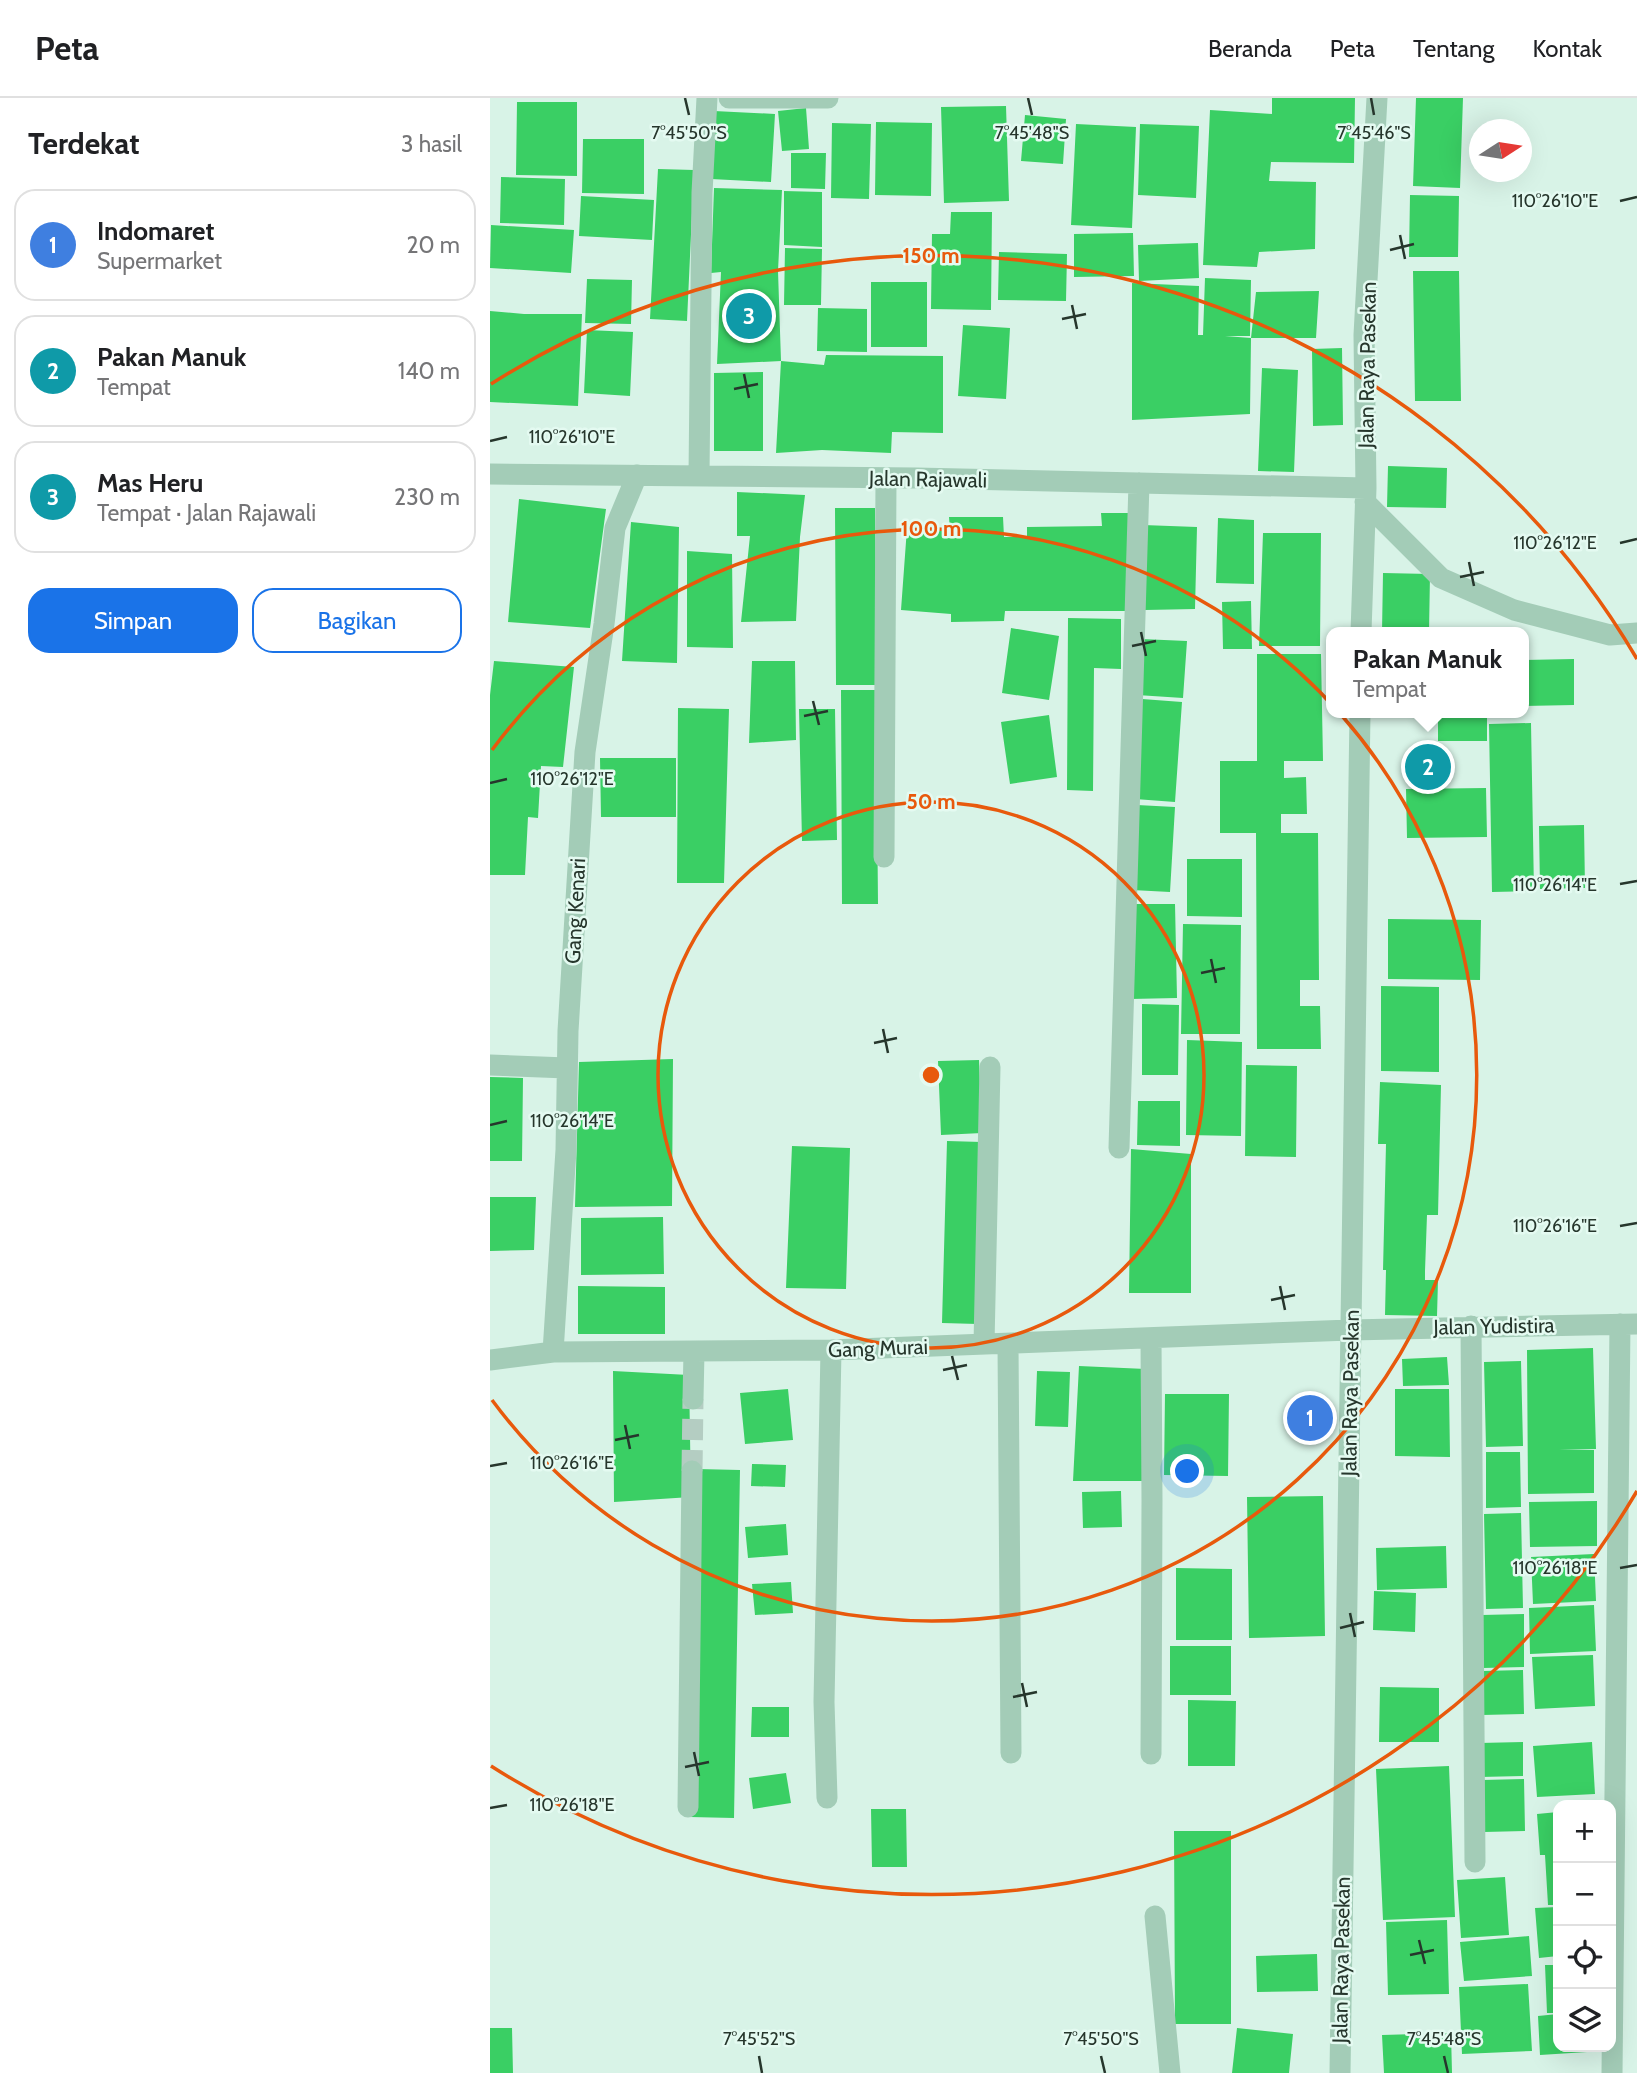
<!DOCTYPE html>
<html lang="id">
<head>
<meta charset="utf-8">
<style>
	:root { --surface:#fff; --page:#f6f6f6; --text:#202124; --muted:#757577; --line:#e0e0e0; --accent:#1a73e8 }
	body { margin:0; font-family:Cabin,sans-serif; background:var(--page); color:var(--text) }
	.controls { position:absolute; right:21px; bottom:21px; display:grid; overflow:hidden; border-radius:14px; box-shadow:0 7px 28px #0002 }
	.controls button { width:63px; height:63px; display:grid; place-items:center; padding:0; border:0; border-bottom:2px solid var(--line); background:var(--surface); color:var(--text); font:35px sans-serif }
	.compass { position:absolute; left:979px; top:21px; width:63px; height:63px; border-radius:50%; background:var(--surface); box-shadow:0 7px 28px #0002; rotate:78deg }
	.you { position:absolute; left:698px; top:1374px; width:24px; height:24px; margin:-18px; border:5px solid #fff; border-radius:50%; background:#1a73e8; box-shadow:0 0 0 10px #1a73e833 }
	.badge { display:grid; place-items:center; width:46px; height:46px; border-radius:50%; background:var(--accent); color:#fff; font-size:23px; font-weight:700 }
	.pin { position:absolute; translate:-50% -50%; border:4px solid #fff; box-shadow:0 2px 7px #0006 }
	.popup { position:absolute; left:836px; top:529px; width:203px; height:91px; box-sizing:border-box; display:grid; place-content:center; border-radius:14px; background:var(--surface); filter:drop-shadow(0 2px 5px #0005); font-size:23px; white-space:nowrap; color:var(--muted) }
	.popup b { font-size:26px; color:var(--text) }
	.popup::after { content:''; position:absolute; left:50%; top:100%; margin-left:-14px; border:14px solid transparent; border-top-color:var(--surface) }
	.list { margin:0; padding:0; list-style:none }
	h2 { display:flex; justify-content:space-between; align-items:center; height:91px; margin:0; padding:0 28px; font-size:30px }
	h2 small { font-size:23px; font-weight:400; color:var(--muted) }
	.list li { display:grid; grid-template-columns:46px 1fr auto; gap:21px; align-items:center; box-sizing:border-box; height:112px; margin:0 14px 14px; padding:0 14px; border:2px solid var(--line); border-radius:21px }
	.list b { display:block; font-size:26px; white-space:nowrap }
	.list p { margin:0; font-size:23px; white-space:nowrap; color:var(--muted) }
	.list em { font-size:23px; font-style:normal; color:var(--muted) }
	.actions { display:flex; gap:14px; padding:21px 28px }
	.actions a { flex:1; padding:16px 0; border:2px solid var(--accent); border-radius:21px; text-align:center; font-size:24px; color:var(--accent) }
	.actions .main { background:var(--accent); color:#fff }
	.icon { flex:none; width:38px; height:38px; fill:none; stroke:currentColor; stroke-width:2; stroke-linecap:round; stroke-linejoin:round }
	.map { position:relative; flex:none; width:1147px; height:1975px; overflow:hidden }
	header { display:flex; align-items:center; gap:42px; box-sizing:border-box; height:98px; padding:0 35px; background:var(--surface); border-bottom:2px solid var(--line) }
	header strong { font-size:33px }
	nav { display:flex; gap:38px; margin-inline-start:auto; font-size:24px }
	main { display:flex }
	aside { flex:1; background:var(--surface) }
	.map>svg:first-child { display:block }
	.building { fill:#3acf64 }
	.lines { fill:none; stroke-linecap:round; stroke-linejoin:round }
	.minor-tunnel { stroke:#b4cdc2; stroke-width:21; stroke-dasharray:21 10; stroke-linecap:butt }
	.minor { stroke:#a3ccb7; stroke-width:21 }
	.ticks { fill:none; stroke:#26362c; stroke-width:2.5 }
	.ring { fill:none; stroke:#e8590c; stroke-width:3.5 }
	.labels { text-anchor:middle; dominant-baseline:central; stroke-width:5; stroke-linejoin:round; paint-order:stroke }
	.street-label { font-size:21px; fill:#26362c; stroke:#e4faf1 }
	.ticks-label { font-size:18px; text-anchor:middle; fill:#26362c; stroke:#e4faf1; stroke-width:5; stroke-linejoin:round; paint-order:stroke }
	.centre { fill:#e8590c; stroke:#e4faf1; stroke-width:3.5 }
	.ring-label { font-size:21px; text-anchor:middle; font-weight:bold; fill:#e8590c; stroke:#e4faf1; stroke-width:5; stroke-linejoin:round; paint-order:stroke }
</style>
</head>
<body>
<header>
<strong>Peta</strong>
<nav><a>Beranda</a><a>Peta</a><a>Tentang</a><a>Kontak</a></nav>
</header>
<main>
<aside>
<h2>Terdekat<small>3 hasil</small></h2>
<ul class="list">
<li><span class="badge" style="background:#3f7fe0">1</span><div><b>Indomaret</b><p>Supermarket</p></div><em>20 m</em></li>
<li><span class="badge" style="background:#0f9aa8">2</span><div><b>Pakan Manuk</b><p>Tempat</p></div><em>140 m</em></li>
<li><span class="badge" style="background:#0f9aa8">3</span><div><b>Mas Heru</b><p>Tempat · Jalan Rajawali</p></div><em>230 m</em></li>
</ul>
<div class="actions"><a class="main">Simpan</a><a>Bagikan</a></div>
</aside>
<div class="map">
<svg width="1147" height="1975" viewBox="0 0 1147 1975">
	<rect width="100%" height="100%" fill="#d8f3e7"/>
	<path class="building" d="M 782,0 L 865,0 L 864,65 L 781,64 L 779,83 L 826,84 L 825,151 L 769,154 L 767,169 L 713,167 L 720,12 L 782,16 Z
		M 926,0 L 973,0 L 970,90 L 923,88 Z
		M 27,4 L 87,4 L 87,78 L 26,77 Z
		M 516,8 L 519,103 L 454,105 L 451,9 Z
		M 316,10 L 319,51 L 292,53 L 288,13 Z
		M 224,13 L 285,16 L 281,84 L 221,81 Z
		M 535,17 L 576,21 L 573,66 L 531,63 Z
		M 386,24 L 442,25 L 441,98 L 385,97 Z
		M 342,25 L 381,26 L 379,101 L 341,100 Z
		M 586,26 L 646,29 L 642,130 L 581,127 Z
		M 650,26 L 709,28 L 706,100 L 648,97 Z
		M 93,41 L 154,41 L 154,96 L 92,95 Z
		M 301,55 L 336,55 L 335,91 L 301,90 Z
		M 168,71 L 204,72 L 197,223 L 160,221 Z
		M 11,79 L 75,81 L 74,127 L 10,125 Z
		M 224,90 L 292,92 L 288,173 L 291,263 L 334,267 L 336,257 L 453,258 L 453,335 L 402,334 L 401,355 L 332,352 L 286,355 L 291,263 L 227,266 L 231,174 L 221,175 Z
		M 294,93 L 332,94 L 332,149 L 294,147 Z
		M 920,97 L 969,98 L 968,159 L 919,159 Z
		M 91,98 L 164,102 L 162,142 L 89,138 Z
		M 461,114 L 502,114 L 501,212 L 441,211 L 442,136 L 460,136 Z
		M 1,127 L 84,132 L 81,175 L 0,170 Z
		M 643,135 L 644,178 L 584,179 L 584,136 Z
		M 708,145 L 709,180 L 649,183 L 648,147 Z
		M 295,150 L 332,151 L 331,207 L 294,207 Z
		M 509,154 L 577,156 L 576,203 L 508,202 Z
		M 923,173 L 969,173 L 971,303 L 925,303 Z
		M 715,180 L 761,182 L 760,238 L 735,238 L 761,240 L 766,194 L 829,193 L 826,240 L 761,240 L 760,316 L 642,322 L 642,185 L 709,188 L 708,237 L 713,237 Z
		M 97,181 L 142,182 L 141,226 L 95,225 Z
		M 381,184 L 437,184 L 437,249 L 381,249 Z
		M 328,210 L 377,211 L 377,254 L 327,253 Z
		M 0,213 L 34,216 L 92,216 L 88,308 L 0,304 Z
		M 473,227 L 520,230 L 516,301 L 468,298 Z
		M 97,232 L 143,234 L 140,298 L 94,295 Z
		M 852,250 L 853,327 L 823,328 L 822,251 Z
		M 772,270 L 808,272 L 804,374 L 768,373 Z
		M 273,274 L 273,353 L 224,353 L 224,275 Z
		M 898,368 L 957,370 L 956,410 L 897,409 Z
		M 247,394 L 315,397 L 310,439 L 306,523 L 251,524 L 260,438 L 247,438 Z
		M 29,401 L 116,411 L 100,530 L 18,524 Z
		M 345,410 L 385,410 L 387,587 L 346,587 Z
		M 611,415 L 641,415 L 642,513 L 515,513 L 514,523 L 461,524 L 461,516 L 411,512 L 417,430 L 460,433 L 459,419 L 513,419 L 514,439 L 537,439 L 537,429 L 612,428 Z
		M 728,420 L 764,422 L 764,486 L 726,485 Z
		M 141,424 L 189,429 L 187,565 L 132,563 Z
		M 653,427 L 707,429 L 705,511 L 655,512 Z
		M 773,435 L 831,435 L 830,548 L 769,548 Z
		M 197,453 L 242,456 L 243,550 L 197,549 Z
		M 893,475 L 940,476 L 939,534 L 892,534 Z
		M 761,503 L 762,551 L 733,551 L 732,504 Z
		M 578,520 L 631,521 L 631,571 L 604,570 L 603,693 L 577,692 Z
		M 521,530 L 569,538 L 559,602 L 512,595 Z
		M 651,541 L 697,543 L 693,600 L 647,597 Z
		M 767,556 L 831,556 L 833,663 L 794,663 L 794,680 L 816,679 L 817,716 L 791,716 L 791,735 L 828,735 L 829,882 L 810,882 L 810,908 L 830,908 L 831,951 L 767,951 L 766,735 L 730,735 L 730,663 L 767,663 Z
		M 1084,561 L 1084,607 L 1034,608 L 1034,562 Z
		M 4,563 L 84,569 L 73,669 L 51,668 L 48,720 L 38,719 L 35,777 L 0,777 L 0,597 Z
		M 262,563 L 305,563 L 306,642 L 259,645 Z
		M 351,592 L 386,592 L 388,806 L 352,806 Z
		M 652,601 L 692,604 L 685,704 L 645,701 Z
		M 188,610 L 239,611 L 234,785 L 187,785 Z
		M 309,611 L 345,611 L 347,742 L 312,743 Z
		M 948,615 L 997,615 L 997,643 L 948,643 Z
		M 559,617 L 567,679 L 520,686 L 511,624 Z
		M 1041,625 L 1044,793 L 1002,794 L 999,626 Z
		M 919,653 L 957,653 L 958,685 L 920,686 Z
		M 110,660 L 186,660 L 186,719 L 111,719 Z
		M 996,690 L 997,739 L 917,740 L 916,691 Z
		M 647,707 L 685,709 L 680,794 L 642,792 Z
		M 1094,727 L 1095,790 L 1050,791 L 1049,728 Z
		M 697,761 L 752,761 L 752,819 L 697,818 Z
		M 639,806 L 685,806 L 687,900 L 640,901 Z
		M 898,821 L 991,822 L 990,882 L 898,881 Z
		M 693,826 L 751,827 L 750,936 L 691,936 Z
		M 891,888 L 949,889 L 949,974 L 891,973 Z
		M 652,906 L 689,907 L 688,977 L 652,977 Z
		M 697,942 L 752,944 L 751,1038 L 696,1037 Z
		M 183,961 L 182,1108 L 85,1109 L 89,964 Z
		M 489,962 L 492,1035 L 451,1037 L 448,963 Z
		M 756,967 L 807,968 L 806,1059 L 755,1058 Z
		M 0,979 L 33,980 L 32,1063 L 0,1063 Z
		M 890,984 L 951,987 L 948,1117 L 937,1117 L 935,1173 L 935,1182 L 948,1182 L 947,1218 L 895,1217 L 896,1172 L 893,1172 L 896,1046 L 888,1046 Z
		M 648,1003 L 690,1003 L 690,1048 L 647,1047 Z
		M 457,1043 L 492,1044 L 488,1226 L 452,1225 Z
		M 302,1048 L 360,1050 L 356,1191 L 296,1190 Z
		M 641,1051 L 701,1056 L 701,1195 L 639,1195 Z
		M 0,1099 L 46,1099 L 44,1152 L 0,1153 Z
		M 173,1119 L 174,1176 L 91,1177 L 91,1120 Z
		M 88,1188 L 175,1189 L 175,1236 L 88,1236 Z
		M 1103,1250 L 1106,1351 L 1069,1352 L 1104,1352 L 1104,1395 L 1038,1396 L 1037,1252 Z
		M 957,1259 L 959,1287 L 913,1288 L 912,1261 Z
		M 1031,1263 L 1033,1348 L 996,1349 L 994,1264 Z
		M 589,1268 L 656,1271 L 655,1383 L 583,1383 Z
		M 123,1273 L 199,1277 L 201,1399 L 124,1404 Z
		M 547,1273 L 580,1274 L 578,1329 L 545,1328 Z
		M 298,1291 L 303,1342 L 255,1346 L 250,1295 Z
		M 905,1291 L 959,1291 L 960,1359 L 905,1358 Z
		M 675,1296 L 739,1296 L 738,1378 L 674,1377 Z
		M 996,1354 L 1030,1354 L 1031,1409 L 996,1410 Z
		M 262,1366 L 296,1367 L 295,1389 L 261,1388 Z
		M 207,1371 L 250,1372 L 244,1720 L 200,1719 Z
		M 631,1393 L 632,1429 L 593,1430 L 592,1394 Z
		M 833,1398 L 835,1538 L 759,1540 L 757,1399 Z
		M 1107,1403 L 1107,1448 L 1040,1449 L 1039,1404 Z
		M 1031,1415 L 1033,1510 L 996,1511 L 994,1416 Z
		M 296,1426 L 298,1457 L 258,1460 L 255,1429 Z
		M 956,1448 L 957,1490 L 887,1492 L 886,1450 Z
		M 1104,1456 L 1106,1503 L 1043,1506 L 1041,1459 Z
		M 686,1470 L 742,1471 L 742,1542 L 686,1542 Z
		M 301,1484 L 303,1515 L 265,1517 L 262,1486 Z
		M 884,1493 L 926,1495 L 925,1534 L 883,1532 Z
		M 1104,1507 L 1106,1553 L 1040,1556 L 1039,1510 Z
		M 1034,1516 L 1034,1569 L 993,1570 L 992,1517 Z
		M 680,1548 L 741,1548 L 741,1597 L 680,1597 Z
		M 1103,1557 L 1105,1608 L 1045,1611 L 1042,1559 Z
		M 1033,1572 L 1034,1616 L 992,1617 L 992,1573 Z
		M 890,1589 L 949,1590 L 949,1644 L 889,1644 Z
		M 698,1602 L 746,1603 L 745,1668 L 698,1668 Z
		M 262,1609 L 299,1609 L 299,1639 L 261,1639 Z
		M 1033,1644 L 1033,1678 L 990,1679 L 989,1645 Z
		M 1102,1644 L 1105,1696 L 1047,1699 L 1043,1648 Z
		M 959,1668 L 965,1819 L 893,1822 L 886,1671 Z
		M 296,1675 L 301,1705 L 263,1711 L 259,1680 Z
		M 1034,1681 L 1035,1733 L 994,1734 L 992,1682 Z
		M 381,1711 L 416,1711 L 417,1769 L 382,1769 Z
		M 1068,1714 L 1068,1807 L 1058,1807 L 1055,1757 L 1050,1757 L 1047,1716 Z
		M 684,1733 L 741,1733 L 741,1926 L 685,1926 Z
		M 1015,1779 L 1019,1837 L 971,1840 L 967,1782 Z
		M 1068,1809 L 1068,1858 L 1049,1860 L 1045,1810 Z
		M 957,1822 L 959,1896 L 898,1897 L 896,1824 Z
		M 1039,1838 L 1042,1878 L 974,1883 L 970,1844 Z
		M 827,1856 L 828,1893 L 767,1894 L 766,1858 Z
		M 1055,1867 L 1068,1867 L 1068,1915 L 1057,1915 Z
		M 1038,1886 L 1042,1953 L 972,1956 L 969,1889 Z
		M 1068,1916 L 1068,1949 L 1097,1949 L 1097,1954 L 1050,1957 L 1048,1918 Z
		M 0,1930 L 22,1930 L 23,1975 L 0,1975 Z
		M 747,1930 L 803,1936 L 799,1975 L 742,1975 Z
		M 961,1935 L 962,1975 L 894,1975 L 892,1937 Z"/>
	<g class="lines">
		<path class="minor-tunnel" d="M 202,1373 L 203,1301"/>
		<path class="minor" d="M 239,0 L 338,0
			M 0,376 L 426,380 L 876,390
			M 209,378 L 212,95 L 217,0
			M 875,404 L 951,480 L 1024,512 L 1120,537 L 1147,535
			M 871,534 L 876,390 L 874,237 L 887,0
			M 394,759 L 396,380
			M 0,967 L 77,970
			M 629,1050 L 649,385
			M 981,1228 L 985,1764
			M 494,1246 L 500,969
			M 518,1246 L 521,1655
			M 63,1254 L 76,1052 L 78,933 L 95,654 L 114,526 L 125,430 L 147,377
			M 0,1262 L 63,1254 L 341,1252 L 860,1232 L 1147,1226
			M 203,1301 L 204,1254
			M 661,1656 L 662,1403 L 661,1240
			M 337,1700 L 334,1604 L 341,1252
			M 198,1709 L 202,1373
			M 665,1818 L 680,1975
			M 850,1975 L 870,615
			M 1122,1975 L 1130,1226"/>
	</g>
	<path class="ticks" d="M 195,0 L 199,17M 538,0 L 542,17M 881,0 L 884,17M 1130,103 L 1147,99M 910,137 L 915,161M 900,152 L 924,146M 582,207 L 587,231M 572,221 L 596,216M 254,276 L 259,300M 244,291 L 268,286M 0,343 L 17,339M 1130,445 L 1147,441M 979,464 L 984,488M 970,479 L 994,474M 651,534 L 656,558M 642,548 L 666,543M 323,603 L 329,627M 314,618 L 338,613M 0,685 L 17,681M 1130,786 L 1147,783M 721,861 L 726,885M 711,875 L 735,870M 393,931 L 398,955M 384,945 L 407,940M 0,1027 L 17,1023M 1130,1128 L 1147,1125M 790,1188 L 795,1212M 781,1202 L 805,1197M 462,1258 L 468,1282M 453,1272 L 477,1267M 135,1327 L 140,1351M 125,1342 L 149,1337M 0,1368 L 17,1365M 1130,1470 L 1147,1467M 860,1515 L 865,1539M 850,1530 L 874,1524M 532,1585 L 537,1609M 523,1599 L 547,1594M 204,1654 L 209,1678M 195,1669 L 219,1664M 0,1710 L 17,1707M 929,1842 L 935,1866M 920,1857 L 944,1852M 269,1958 L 272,1975M 611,1958 L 615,1975M 954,1958 L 958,1975"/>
	<g class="ring">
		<circle cx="441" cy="977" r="273"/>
		<path d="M2 652A546 546 0 1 1 2 1302"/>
		<path d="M1147 1393A819 819 0 0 1 1 1668M1 286A819 819 0 0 1 1147 561"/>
	</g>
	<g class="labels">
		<g class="street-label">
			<text transform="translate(877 267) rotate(-89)">Jalan Raya Pasekan</text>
			<text transform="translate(438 381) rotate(1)">Jalan Rajawali</text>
			<text transform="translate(85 813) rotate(-87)">Gang Kenari</text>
			<text transform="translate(1004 1228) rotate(-1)">Jalan Yudistira</text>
			<text transform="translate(388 1250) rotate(-2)">Gang Murai</text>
			<text transform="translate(860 1295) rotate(-89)">Jalan Raya Pasekan</text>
			<text transform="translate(851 1862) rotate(-89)">Jalan Raya Pasekan</text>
		</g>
	</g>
	<g class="ticks-label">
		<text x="199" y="41">7°45'50"S</text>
		<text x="542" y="41">7°45'48"S</text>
		<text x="884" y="41">7°45'46"S</text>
		<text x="1065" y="109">110°26'10"E</text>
		<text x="82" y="345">110°26'10"E</text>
		<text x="1065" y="451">110°26'12"E</text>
		<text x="82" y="687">110°26'12"E</text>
		<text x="1065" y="793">110°26'14"E</text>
		<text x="82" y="1029">110°26'14"E</text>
		<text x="1065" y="1134">110°26'16"E</text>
		<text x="82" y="1371">110°26'16"E</text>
		<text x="1065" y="1476">110°26'18"E</text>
		<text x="82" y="1713">110°26'18"E</text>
		<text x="269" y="1947">7°45'52"S</text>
		<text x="611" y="1947">7°45'50"S</text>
		<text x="954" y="1947">7°45'48"S</text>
	</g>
	<circle cx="441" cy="977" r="10" class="centre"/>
	<g class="ring-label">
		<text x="441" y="165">150 m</text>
		<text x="441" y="438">100 m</text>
		<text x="441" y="711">50 m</text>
	</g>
</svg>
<div class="controls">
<button>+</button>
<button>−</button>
<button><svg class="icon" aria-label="locate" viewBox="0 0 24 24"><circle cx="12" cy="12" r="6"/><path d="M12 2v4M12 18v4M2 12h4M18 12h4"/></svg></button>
<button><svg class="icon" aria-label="layers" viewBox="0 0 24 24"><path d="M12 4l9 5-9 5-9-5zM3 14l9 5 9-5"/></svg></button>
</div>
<svg class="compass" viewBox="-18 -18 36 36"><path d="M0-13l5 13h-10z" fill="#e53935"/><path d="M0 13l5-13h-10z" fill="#757577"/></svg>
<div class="you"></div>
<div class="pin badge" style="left:820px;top:1320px;background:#3f7fe0">1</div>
<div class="pin badge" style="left:938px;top:669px;background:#0f9aa8">2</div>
<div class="popup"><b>Pakan Manuk</b>Tempat</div>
<div class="pin badge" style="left:259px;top:218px;background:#0f9aa8">3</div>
</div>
</main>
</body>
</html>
